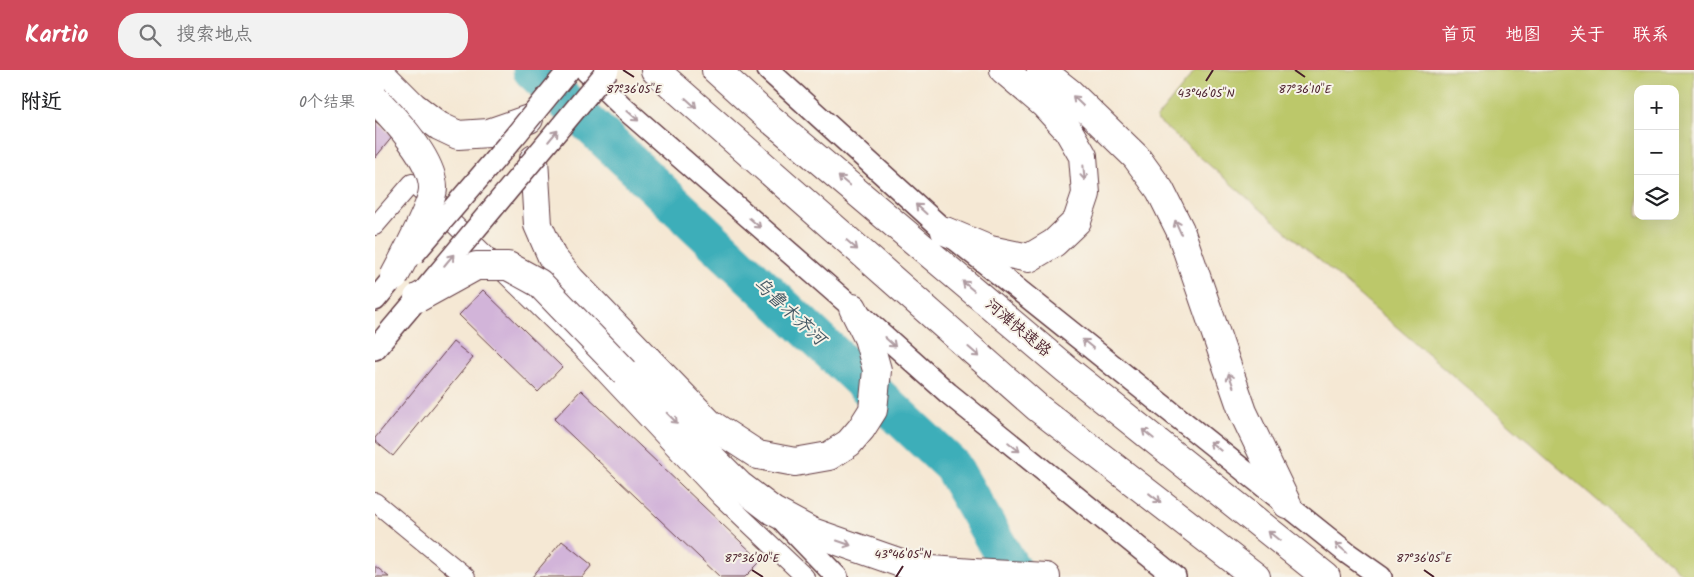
<!DOCTYPE html>
<html lang="zh">
<head>
<meta charset="utf-8">
<style>
	:root { --surface:#fff; --page:#f2f2f2; --text:#202124; --muted:#757577; --line:#e0e0e0; --accent:#d1495b }
	body { margin:0; font-family:Kalam,"LXGW WenKai TC",sans-serif; background:var(--page); color:var(--text) }
	.controls { position:absolute; right:15px; top:15px; display:grid; overflow:hidden; border-radius:10px; box-shadow:0 5px 20px #0002 }
	.controls button { width:45px; height:45px; display:grid; place-items:center; padding:0; border:0; border-bottom:1px solid var(--line); background:var(--surface); color:var(--text); font:25px sans-serif }
	.list { margin:0; padding:0; list-style:none }
	h2 { display:flex; justify-content:space-between; align-items:center; height:65px; margin:0; padding:0 20px; font-size:21px }
	h2 small { font-size:16px; font-weight:400; color:var(--muted) }
	.icon { flex:none; width:28px; height:28px; fill:none; stroke:currentColor; stroke-width:2; stroke-linecap:round; stroke-linejoin:round }
	.map { position:relative; flex:none; width:1319px; height:507px; overflow:hidden }
	header { display:flex; align-items:center; gap:30px; box-sizing:border-box; height:70px; padding:0 25px; background:var(--accent); color:#fff }
	header strong { font-size:24px }
	nav { display:flex; gap:28px; margin-inline-start:auto; font-size:18px }
	.search { width:350px; height:45px; background:var(--page); display:flex; align-items:center; gap:12px; box-sizing:border-box; padding:0 18px; border-radius:20px; color:var(--muted); font-size:19px }
	main { display:flex }
	aside { flex:1; background:var(--surface) }
	.map>svg:first-child { display:block }
	.green { fill:#bcc86a; stroke:#83744a; fill-rule:evenodd }
	.lines { fill:none; stroke-linecap:round; stroke-linejoin:round }
	.river { stroke:#3eaeb9; stroke-width:39 }
	.building { fill:#d2b4d9 }
	.minor-casing { stroke:#643d44; stroke-width:20 }
	.tertiary-casing { stroke:#643d44; stroke-width:24 }
	.trunk-casing { stroke:#643d44; stroke-width:30 }
	.motorway-casing { stroke:#643d44; stroke-width:30 }
	.minor { stroke:#fff; stroke-width:18 }
	.tertiary { stroke:#fff; stroke-width:21 }
	.trunk { stroke:#fff; stroke-width:28 }
	.motorway { stroke:#fff; stroke-width:28 }
	.tertiary-bridge-casing { stroke:#643d44; stroke-width:24; stroke-linecap:butt }
	.trunk-bridge-casing { stroke:#643d44; stroke-width:30; stroke-linecap:butt }
	.tertiary-bridge { stroke:#fff; stroke-width:21 }
	.trunk-bridge { stroke:#fff; stroke-width:28 }
	.oneway { stroke:#ae9aa0 }
	.ticks { fill:none; stroke:#4a1f2b; stroke-width:2 }
	.labels { text-anchor:middle; dominant-baseline:central; stroke-width:4; stroke-linejoin:round; paint-order:stroke }
	.street-label { font-size:16px; fill:#4a1f2b; stroke:#f7f3e8 }
	.water-label { font-size:18px; font-style:italic; fill:#455864; stroke:#f7f3e8 }
	.ticks-label { font-size:12px; text-anchor:middle; fill:#4a1f2b; stroke:#f7f3e8; stroke-width:4; stroke-linejoin:round; paint-order:stroke }
</style>
</head>
<body>
<header>
<strong>Kartio</strong>
<div class="search"><svg class="icon" aria-label="search" viewBox="0 0 24 24"><circle cx="10" cy="10" r="6"/><path d="M15 15l6 6"/></svg>搜索地点</div>
<nav><a>首页</a><a>地图</a><a>关于</a><a>联系</a></nav>
</header>
<main>
<aside>
<h2>附近<small>0个结果</small></h2>
<ul class="list">
</ul>
</aside>
<div class="map">
<svg width="1319" height="507" viewBox="0 0 1319 507">
	<rect width="100%" height="100%" fill="#f7f3e8"/>
	<filter id="ink" filterUnits="userSpaceOnUse"><feTurbulence type="fractalNoise" baseFrequency=".02" numOctaves="2"/><feDisplacementMap in="SourceGraphic" scale="10" xChannelSelector="R" yChannelSelector="G"/><feConvolveMatrix kernelMatrix="1 2 1 2 8 2 1 2 1" color-interpolation-filters="sRGB"/></filter>
	<filter id="wash" filterUnits="userSpaceOnUse"><feTurbulence type="fractalNoise" baseFrequency=".0096" numOctaves="4" result="noise"/><feDisplacementMap in="SourceGraphic" scale="20" xChannelSelector="R" yChannelSelector="G"/><feGaussianBlur stdDeviation="1.12" result="paint"/><feColorMatrix in="noise" values="0 0 0 0 0 0 0 0 0 0 0 0 0 0 0 0 0 1.4 0 .05"/><feComposite in="paint" operator="in"/></filter>
	<g filter="url(#wash)">
		<rect width="100%" height="100%" fill="#f5e8d4"/>
		<path class="green" d="M 821,0 L 1319,0 L 1319,507 L 1311,507 L 781,49 ZM 1263,19 L 1300,19 L 1300,146 L 1263,146 Z"/>
		<g class="lines">
			<path class="river" d="M 157,0 L 577,396 L 641,507"/>
		</g>
		<g id="blocks">
			<path class="building" d="M 0,51 L 18,66 L 0,88 Z
				M 108,220 L 187,297 L 163,322 L 84,245 Z
				M 78,272 L 98,288 L 18,386 L 0,371 L 0,368 Z
				M 206,320 L 386,491 L 370,507 L 345,507 L 179,349 Z
				M 187,471 L 217,495 L 207,507 L 157,507 Z
				M 0,496 L 14,507 L 0,507 Z"/>
		</g>
	</g>
	<g filter="url(#ink)">
		<use href="#blocks" fill-opacity="0" stroke="#643d44" stroke-width="1"/>
		<g class="lines">
			<g class="minor-casing">
				<path id="minor" d="M 0,156 L 37,113 L 208,280 L 346,427 L 430,507
					M 0,432 L 91,507"/>
			</g>
			<g class="tertiary-casing">
				<path id="tertiary" d="M 210,0 L 251,40 L 478,238 L 573,323 L 800,507
					M 393,0 L 570,161 L 972,483 L 1006,507
					M 0,230 L 19,207
					M 0,279 L 43,228
					M 410,453 L 462,507"/>
			</g>
			<g class="trunk-casing">
				<path id="trunk" d="M 2,0 L 38,36 L 64,56 L 83,65 L 114,63 L 154,49
					M 280,0 L 663,338 L 881,507
					M 341,0 L 386,41 L 691,299 L 951,507
					M 666,0 L 695,23 L 761,87 L 785,120 L 805,160 L 868,342 L 912,434
					M 159,89 L 163,155 L 177,187 L 196,210 L 272,289
					M 570,161 L 615,180 L 654,188 L 679,173 L 702,151 L 711,124 L 708,86 L 693,60 L 669,34 L 629,0
					M 250,302 L 364,415 L 398,441 L 437,462 L 543,499 L 598,503 L 671,507"/>
			</g>
			<g class="motorway-casing">
				<path id="motorway" d="M 272,289 L 334,353 L 383,385 L 420,392 L 454,386 L 474,373 L 486,359 L 498,340 L 502,300 L 493,268 L 478,238"/>
			</g>
			<use href="#minor" class="minor"/>
			<use href="#tertiary" class="tertiary"/>
			<use href="#trunk" class="trunk"/>
			<use href="#motorway" class="motorway"/>
			<g class="tertiary-bridge-casing">
				<path id="tertiary-bridge" d="M 38,185 L 140,66 L 194,0
					M 48,222 L 233,0"/>
			</g>
			<g class="trunk-bridge-casing">
				<path id="trunk-bridge" d="M 0,29 C 20,49 58,90 58,118 C 58,134 28,190 19,207
					M 43,228 L 101,196 L 133,196 L 164,213 L 250,302"/>
			</g>
			<use href="#tertiary-bridge" class="tertiary-bridge"/>
			<use href="#trunk-bridge" class="trunk-bridge"/>
		</g>
		<defs><path id="oneway-shaft" d="M-6 0H5M1.5-3L5.5 0L1.5 3" fill="none" stroke-width="1.6" stroke-linecap="round" stroke-linejoin="round" transform="scale(1.25)"/></defs>
		<g class="oneway">
			<use href="#oneway-shaft" transform="translate(703 31) rotate(-136)"/>
			<use href="#oneway-shaft" transform="translate(316 33) rotate(42)"/>
			<use href="#oneway-shaft" transform="translate(258 46) rotate(41)"/>
			<use href="#oneway-shaft" transform="translate(178 66) rotate(-50)"/>
			<use href="#oneway-shaft" transform="translate(709 103) rotate(85)"/>
			<use href="#oneway-shaft" transform="translate(469 111) rotate(-140)"/>
			<use href="#oneway-shaft" transform="translate(546 139) rotate(-138)"/>
			<use href="#oneway-shaft" transform="translate(380 153) rotate(41)"/>
			<use href="#oneway-shaft" transform="translate(803 157) rotate(-114)"/>
			<use href="#oneway-shaft" transform="translate(477 175) rotate(41)"/>
			<use href="#oneway-shaft" transform="translate(74 190) rotate(-50)"/>
			<use href="#oneway-shaft" transform="translate(593 216) rotate(-140)"/>
			<use href="#oneway-shaft" transform="translate(515 272) rotate(42)"/>
			<use href="#oneway-shaft" transform="translate(713 274) rotate(-141)"/>
			<use href="#oneway-shaft" transform="translate(599 282) rotate(41)"/>
			<use href="#oneway-shaft" transform="translate(856 310) rotate(-109)"/>
			<use href="#oneway-shaft" transform="translate(297 348) rotate(45)"/>
			<use href="#oneway-shaft" transform="translate(773 364) rotate(-141)"/>
			<use href="#oneway-shaft" transform="translate(840 376) rotate(-141)"/>
			<use href="#oneway-shaft" transform="translate(639 377) rotate(39)"/>
			<use href="#oneway-shaft" transform="translate(780 428) rotate(38)"/>
			<use href="#oneway-shaft" transform="translate(899 466) rotate(-141)"/>
			<use href="#oneway-shaft" transform="translate(469 473) rotate(19)"/>
			<use href="#oneway-shaft" transform="translate(966 478) rotate(-141)"/>
		</g>
	</g>
	<path class="ticks" d="M 248,0 L 259,7M 920,0 L 930,7M 831,11 L 838,0M 377,500 L 388,507M 1049,500 L 1059,507M 521,507 L 528,496"/>
	<g class="labels">
		<g class="street-label">
			<text transform="translate(643 258) rotate(40)">河滩快速路</text>
		</g>
		<g class="water-label">
			<text transform="translate(414 242) rotate(43)">乌鲁木齐河</text>
		</g>
	</g>
	<g class="ticks-label">
		<text x="930" y="23">87°36'10"E</text>
		<text x="259" y="23">87°36'05"E</text>
		<text x="831" y="27">43°46'05"N</text>
		<text x="528" y="488">43°46'05"N</text>
		<text x="377" y="492">87°36'00"E</text>
		<text x="1049" y="492">87°36'05"E</text>
	</g>
</svg>
<div class="controls">
<button>+</button>
<button>−</button>
<button><svg class="icon" aria-label="layers" viewBox="0 0 24 24"><path d="M12 4l9 5-9 5-9-5zM3 14l9 5 9-5"/></svg></button>
</div>
</div>
</main>
</body>
</html>
